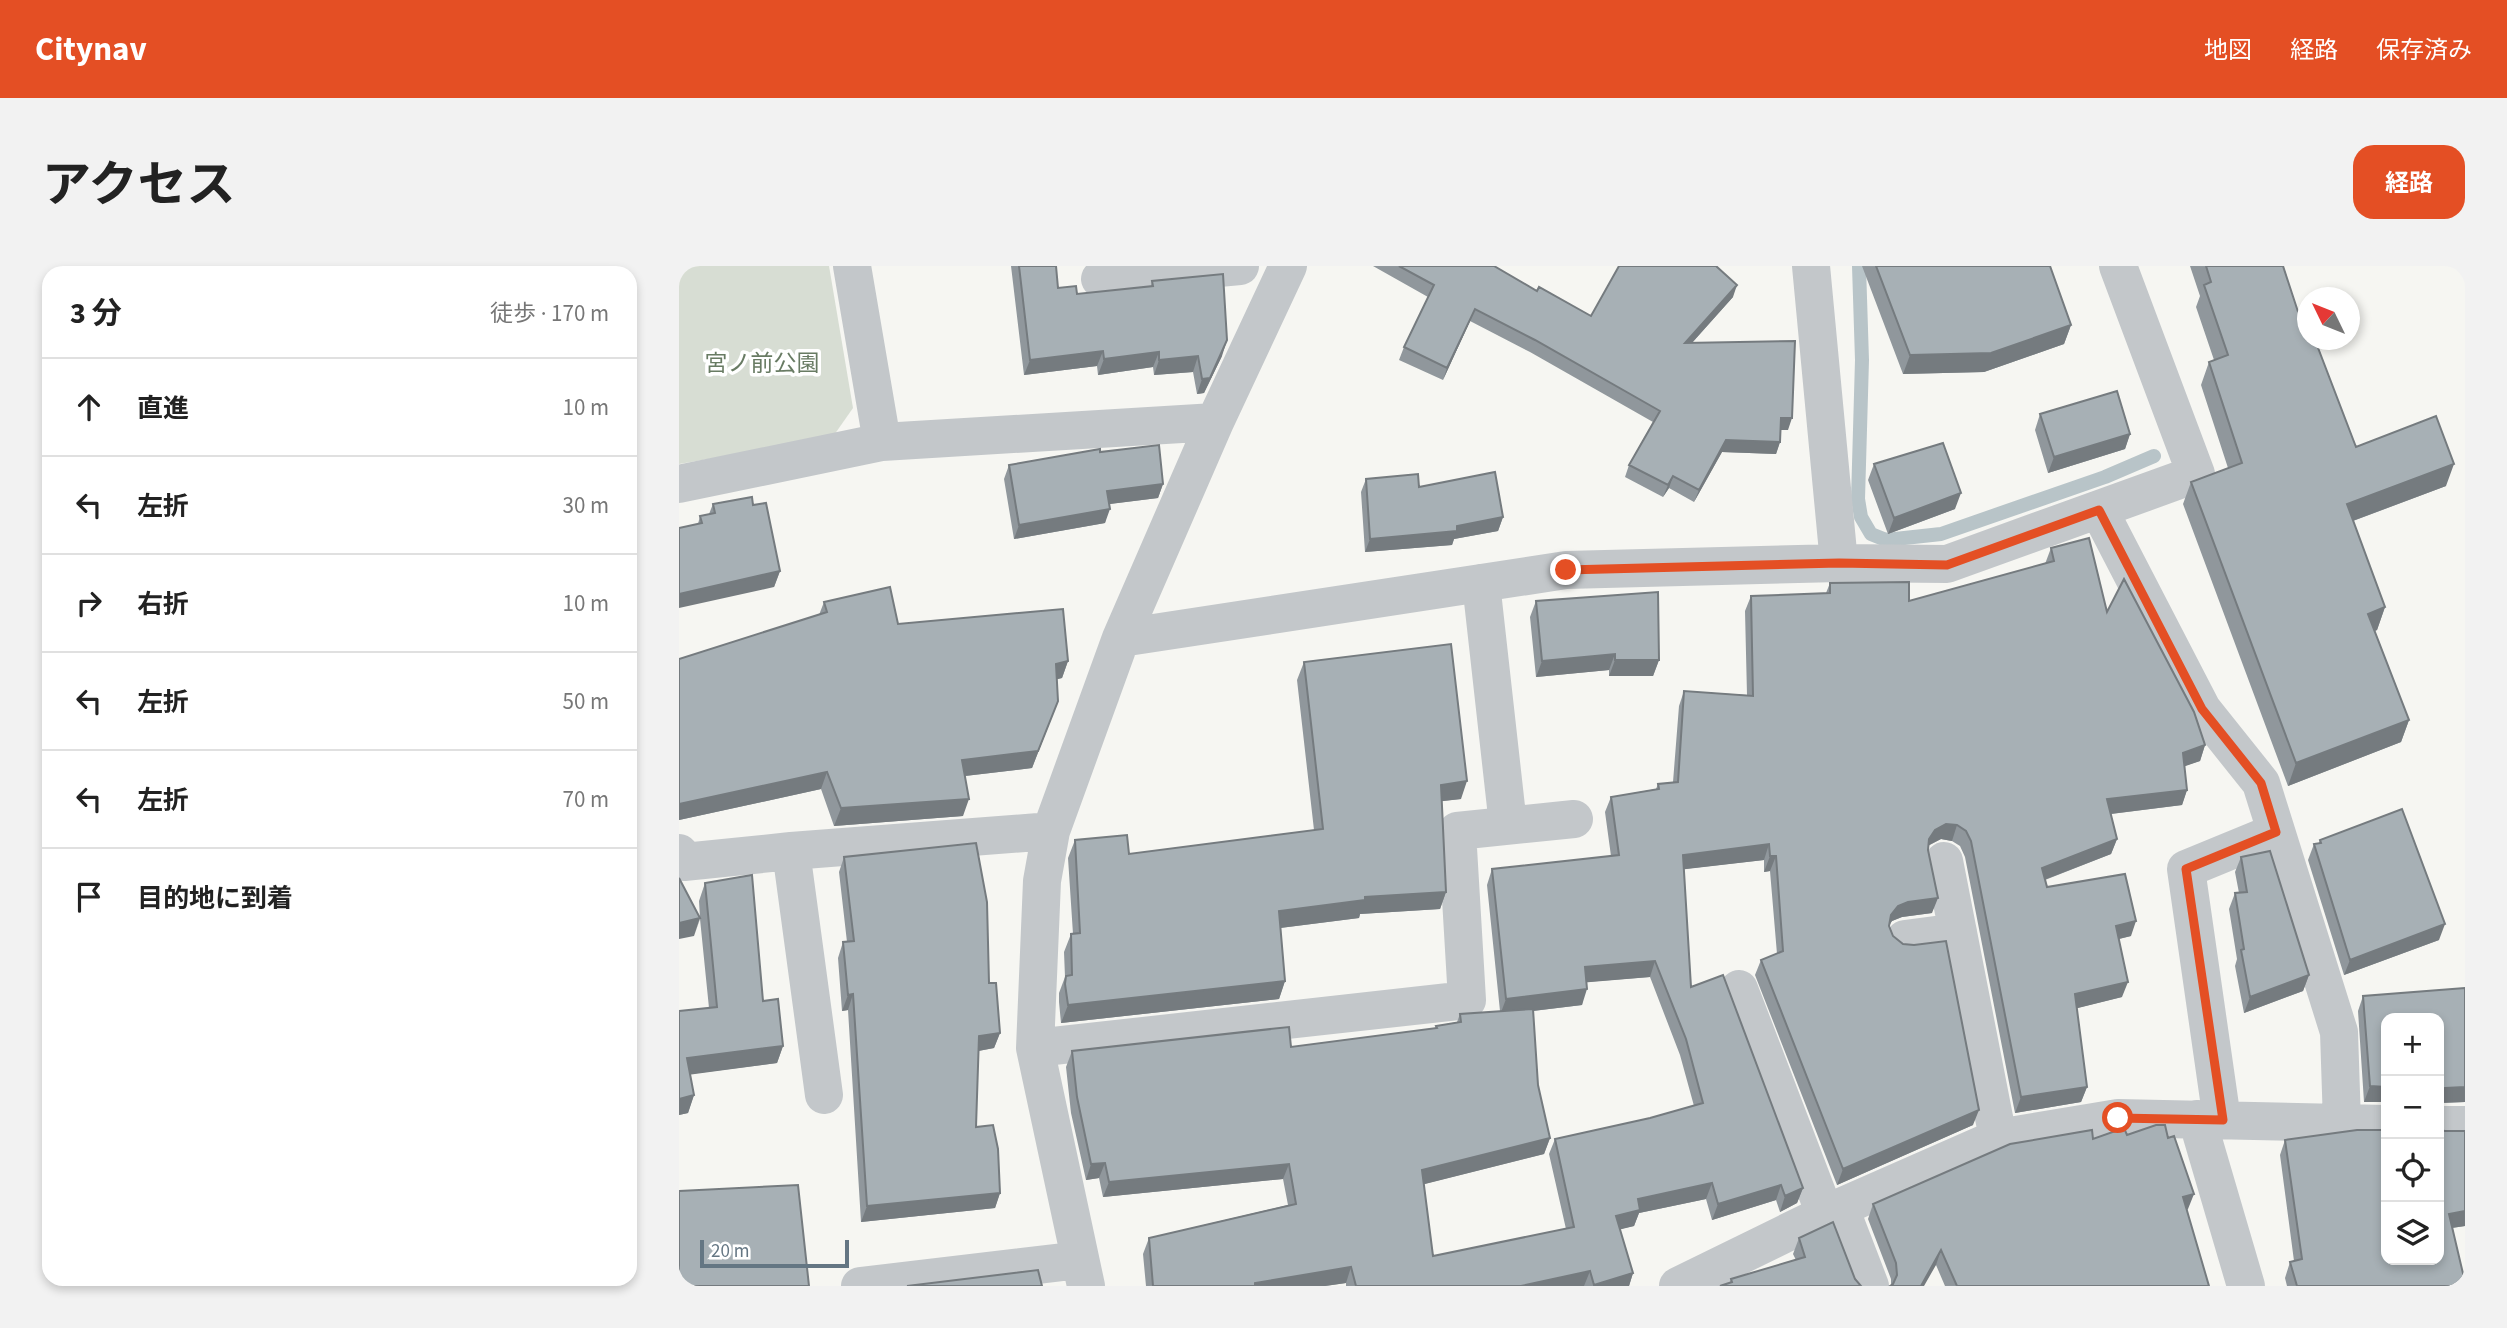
<!DOCTYPE html>
<html lang="ja">
<head>
<meta charset="utf-8">
<style>
	:root { --surface:#fff; --page:#f2f2f2; --text:#222; --muted:#767676; --line:#e0e0e0; --accent:#e44f24 }
	body { margin:0; font-family:"Source Sans 3","Noto Sans JP",sans-serif; background:var(--page); color:var(--text) }
	.controls { position:absolute; right:21px; bottom:21px; display:grid; overflow:hidden; border-radius:14px; box-shadow:0 4px 10px #0003 }
	.controls button { width:63px; height:63px; display:grid; place-items:center; padding:0; border:0; border-bottom:2px solid var(--line); background:var(--surface); color:var(--text); font:35px sans-serif }
	.compass { position:absolute; left:1618px; top:21px; width:63px; height:63px; border-radius:50%; background:var(--surface); box-shadow:0 4px 10px #0003; rotate:313deg }
	.scale { position:absolute; left:21px; bottom:18px; width:149px; box-sizing:border-box; padding-left:7px; border:4px solid #647683; border-top:0; font-size:19px; line-height:24px; white-space:nowrap; color:#647683; -webkit-text-stroke:5px #fff; paint-order:stroke }
	.stop { position:absolute; width:21px; height:21px; margin:-16px; border:5px solid #e44f24; border-radius:50%; background:#fff }
	.stop.end { background:#e44f24; border-color:#fff; box-shadow:0 2px 7px #0008 }
	.list { margin:0; padding:0; list-style:none }
	h2 { display:flex; justify-content:space-between; align-items:center; height:91px; margin:0; padding:0 28px; font-size:30px }
	h2 small { font-size:23px; font-weight:400; color:var(--muted) }
	.list li { display:grid; grid-template-columns:46px 1fr auto; gap:21px; align-items:center; box-sizing:border-box; height:98px; padding:0 28px; border-top:2px solid var(--line) }
	.list b { display:block; font-size:26px; white-space:nowrap }
	.list em { font-size:23px; font-style:normal; color:var(--muted) }
	.icon { flex:none; width:38px; height:38px; fill:none; stroke:currentColor; stroke-width:2; stroke-linecap:round; stroke-linejoin:round }
	.map { position:relative; flex:none; width:1786px; height:1020px; overflow:hidden; border-radius:21px }
	header { display:flex; align-items:center; gap:42px; box-sizing:border-box; height:98px; padding:0 35px; background:var(--accent); color:#fff }
	header strong { font-size:33px }
	nav { display:flex; gap:38px; margin-inline-start:auto; font-size:24px }
	.intro { display:flex; align-items:center; justify-content:space-between; box-sizing:border-box; height:168px; padding:0 42px }
	h1 { margin:0; font-size:49px }
	.button { padding:18px 32px; border-radius:21px; background:var(--accent); color:#fff; font-size:24px; font-weight:700 }
	main { display:flex; gap:42px; padding:0 42px }
	aside { flex:1; background:var(--surface); border-radius:21px; box-shadow:0 4px 10px #0003 }
	.map>svg:first-child { display:block }
	.green { fill:#d7ddd3 }
	.lines { fill:none; stroke-linecap:round; stroke-linejoin:round }
	.stream { stroke:#b8c4c8; stroke-width:14 }
	.minor { stroke:#c3c7ca; stroke-width:38 }
	.wall { fill:#90979c; fill-rule:evenodd }
	.shaded-wall { fill:#757b7f }
	.building { fill:#a7b0b5; stroke:#757b7f; stroke-width:2 }
	.route { stroke:#e44f24; stroke-width:9 }
	.labels { text-anchor:middle; dominant-baseline:central; stroke-width:7; stroke-linejoin:round; paint-order:stroke }
	.park-label { font-size:23px; fill:#687b63; stroke:#fff }
</style>
</head>
<body>
<header>
<strong>Citynav</strong>
<nav><a>地図</a><a>経路</a><a>保存済み</a></nav>
</header>
<div class="intro"><h1>アクセス</h1><a class="button">経路</a></div>
<main>
<aside>
<h2>3 分<small>徒歩 · 170 m</small></h2>
<ul class="list">
<li><svg class="icon" aria-label="ahead" viewBox="0 0 24 24"><path d="M12 20V5M6 11l6-6 6 6"/></svg><div><b>直進</b></div><em>10 m</em></li>
<li><svg class="icon" aria-label="left" viewBox="0 0 24 24"><path d="M17 20v-9H6M10 6l-5 5 5 5"/></svg><div><b>左折</b></div><em>30 m</em></li>
<li><svg class="icon" aria-label="right" viewBox="0 0 24 24"><path d="M7 20v-9h11M14 6l5 5-5 5"/></svg><div><b>右折</b></div><em>10 m</em></li>
<li><svg class="icon" aria-label="left" viewBox="0 0 24 24"><path d="M17 20v-9H6M10 6l-5 5 5 5"/></svg><div><b>左折</b></div><em>50 m</em></li>
<li><svg class="icon" aria-label="left" viewBox="0 0 24 24"><path d="M17 20v-9H6M10 6l-5 5 5 5"/></svg><div><b>左折</b></div><em>70 m</em></li>
<li><svg class="icon" aria-label="arrive" viewBox="0 0 24 24"><path d="M6 21V4h12l-3 4 3 4H6"/></svg><div><b>目的地に到着</b></div></li>
</ul>
</aside>
<div class="map">
<svg width="1786" height="1020" viewBox="0 0 1786 1020">
	<rect width="100%" height="100%" fill="#f6f6f2"/>
	<path class="green" d="M 0,0 L 150,0 L 174,142 L 153,172 L 0,198 Z"/>
	<g class="lines">
		<path class="stream" d="M 1180,0 L 1183,94 L 1179,233 L 1182,251 L 1192,268 L 1207,274 L 1262,268 L 1426,211 L 1475,190"/>
		<path class="minor" d="M 173,0 L 203,176
			M 1132,0 L 1160,297
			M 421,13 L 561,0
			M 0,218 L 203,176 L 536,156
			M 1420,244 L 1523,443 L 1582,517 L 1660,766 L 1663,857
			M 802,317 L 829,559
			M 442,372 L 887,304 L 1160,297 L 1268,298 L 1517,208 L 1439,0
			M 112,585 L 145,829
			M 0,587 L 5,596 L 112,585 L 372,565
			M 1265,595 L 1319,872
			M 1226,673 L 1279,666
			M 1060,723 L 1146,948
			M 356,782 L 788,734 L 778,565 L 895,553
			M 1518,853 L 1567,1020
			M 1543,854 L 1507,603 L 1597,566
			M 1760,859 L 1786,859
			M 1161,942 L 1191,1020
			M 181,1020 L 401,994
			M 407,1020 L 356,782 L 363,615 L 372,565 L 442,372 L 536,156 L 609,0
			M 999,1020 L 1146,948 L 1319,872 L 1439,852 L 1707,858"/>
	</g>
	<path class="wall" d="M 332,0 L 377,0 L 379,22 L 398,28 L 472,20 L 473,15 L 543,90 L 525,127 L 518,128 L 514,106 L 475,109 L 474,101 L 419,109 L 418,100 L 345,109 Z
		M 694,0 L 815,0 L 858,25 L 912,50 L 940,1 L 939,0 L 1037,0 L 1054,31 L 1013,77 L 1109,164 L 1102,164 L 1101,176 L 1097,188 L 1043,186 L 1015,236 L 990,222 L 984,231 L 946,211 L 950,199 L 974,156 L 851,86 L 791,55 L 764,114 L 720,94 L 725,81 L 749,31 Z
		M 1183,0 L 1371,0 L 1392,59 L 1385,78 L 1305,106 L 1224,108 Z
		M 1511,0 L 1604,0 L 1625,64 L 1677,181 L 1767,220 L 1674,255 L 1706,341 L 1698,364 L 1696,365 L 1730,454 L 1722,476 L 1609,520 L 1504,238 L 1512,216 L 1549,202 L 1522,119 L 1530,96 L 1535,94 L 1517,41 L 1521,30 Z
		M 1361,148 L 1451,168 L 1446,183 L 1369,207 L 1356,164 Z
		M 421,186 L 484,218 L 479,232 L 430,238 L 426,257 L 335,273 L 325,213 L 330,199 Z
		M 1195,198 L 1276,243 L 1209,268 L 1189,214 Z
		M 687,213 L 740,221 L 824,251 L 819,265 L 775,273 L 773,279 L 686,286 L 682,226 Z
		M 34,238 L 74,239 L 101,305 L 95,321 L 19,258 L 21,250 L 30,248 Z
		M 1372,282 L 1428,346 L 1526,479 L 1521,495 L 1505,500 L 1508,524 L 1503,539 L 1432,548 L 1438,573 L 1432,588 L 1366,614 L 1368,621 L 1452,670 L 1440,673 L 1443,731 L 1398,742 L 1408,821 L 1402,836 L 1336,847 L 1286,591 L 1281,580 L 1273,575 L 1262,573 L 1249,580 L 1253,647 L 1223,651 L 1213,655 L 1210,660 L 1294,859 L 1158,919 L 1076,709 L 1082,694 L 1098,688 L 1091,605 L 1085,606 L 1085,594 L 1005,603 L 1012,721 L 1124,922 L 1118,937 L 1101,946 L 1097,934 L 1033,954 L 1027,933 L 960,947 L 955,960 L 941,963 L 954,1007 L 950,1020 L 667,1020 L 667,1017 L 646,1020 L 467,1020 L 464,988 L 470,972 L 609,939 L 604,913 L 424,931 L 420,912 L 407,914 L 392,847 L 387,801 L 393,785 L 612,781 L 756,763 L 757,760 L 778,756 L 781,748 L 821,745 L 808,619 L 813,603 L 932,590 L 926,546 L 932,531 L 977,523 L 979,518 L 994,516 L 1000,440 L 1005,425 L 1068,429 L 1066,345 L 1072,330 L 1147,327 L 1151,317 L 1230,335 L 1366,298 ZM 971,711 L 1001,789 L 1015,840 L 971,852 L 876,873 L 870,888 L 887,963 L 754,990 L 745,918 L 865,888 L 871,872 L 859,819 L 854,745 L 903,739 L 907,716 Z
		M 857,335 L 980,394 L 974,410 L 930,410 L 930,404 L 857,411 L 851,351 Z
		M 145,336 L 219,358 L 389,395 L 383,412 L 378,413 L 379,435 L 353,502 L 286,510 L 284,550 L 155,560 L 142,523 L 0,554 L 0,393 L 140,349 Z
		M 625,396 L 782,533 L 763,535 L 767,626 L 761,643 L 681,648 L 680,652 L 601,662 L 606,715 L 600,733 L 382,757 L 380,736 L 380,727 L 386,711 L 385,686 L 392,668 L 394,668 L 389,592 L 396,574 L 450,588 L 635,564 L 618,414 Z
		M 1641,574 L 1760,674 L 1665,709 L 1629,594 L 1635,578 L 1640,577 Z
		M 165,591 L 310,717 L 321,767 L 315,782 L 299,785 L 297,861 L 321,927 L 316,942 L 182,956 L 169,744 L 163,745 L 159,692 L 164,676 L 168,676 L 160,606 Z
		M 1562,591 L 1630,709 L 1624,725 L 1565,747 L 1556,700 L 1558,693 L 1550,643 L 1556,627 L 1560,627 L 1556,606 Z
		M 26,617 L 104,780 L 98,797 L 11,808 L 15,829 L 9,847 L 0,849 L 0,745 L 30,742 L 21,653 L 15,670 L 21,652 L 20,635 Z
		M 1786,722 L 1786,836 L 1760,837 L 1760,752 L 1707,752 L 1707,836 L 1685,836 L 1679,745 L 1684,730 Z
		M 1760,864 L 1786,960 L 1773,962 L 1786,1020 L 1608,1020 L 1606,1012 L 1611,996 L 1615,995 L 1601,889 L 1606,874 Z
		M 1448,869 L 1509,943 L 1508,944 L 1530,1020 L 1266,1020 L 1257,999 L 1212,1019 L 1212,1013 L 1189,953 L 1194,938 L 1414,873 Z
		M 1120,972 L 1176,1013 L 1051,1016 L 1052,1013 L 1117,994 L 1114,988 Z"/>
	<path class="shaded-wall" d="M 1058,19 L 1054,31 L 1002,89 L 1006,77 Z
		M 796,43 L 791,55 L 764,114 L 768,102 Z
		M 1392,59 L 1385,78 L 1305,106 L 1224,108 L 1231,89 Z
		M 548,74 L 543,90 L 525,127 L 518,128 L 523,113 Z
		M 424,85 L 418,100 L 345,109 L 351,94 Z
		M 480,86 L 474,101 L 419,109 L 425,93 Z
		M 519,90 L 514,106 L 475,109 L 480,94 Z
		M 1102,152 L 1113,152 L 1109,164 L 1098,164 Z
		M 1451,168 L 1446,183 L 1369,207 L 1375,191 Z
		M 1047,174 L 1101,176 L 1097,188 L 1043,186 L 1015,236 L 1020,224 Z
		M 1775,198 L 1767,220 L 1660,260 L 1668,238 Z
		M 994,210 L 990,222 L 984,231 L 989,219 Z
		M 484,218 L 479,232 L 423,239 L 428,225 Z
		M 1282,227 L 1276,243 L 1209,268 L 1215,252 Z
		M 431,243 L 426,257 L 335,273 L 340,259 Z
		M 824,251 L 819,265 L 775,273 L 773,279 L 686,286 L 691,273 L 778,260 Z
		M 101,305 L 95,321 L 0,342 L 0,328 Z
		M 1706,341 L 1698,364 L 1681,370 L 1689,348 Z
		M 936,388 L 930,404 L 857,411 L 863,395 Z
		M 936,394 L 980,394 L 974,410 L 930,410 Z
		M 389,395 L 383,412 L 371,415 L 377,398 Z
		M 379,435 L 353,502 L 277,511 L 283,494 Z
		M 1730,454 L 1722,476 L 1609,520 L 1617,497 Z
		M 1526,479 L 1521,495 L 1498,503 L 1504,487 Z
		M 148,506 L 142,523 L 0,554 L 0,538 Z
		M 788,515 L 782,533 L 756,536 L 762,519 Z
		M 1508,524 L 1503,539 L 1423,549 L 1428,533 Z
		M 290,533 L 284,550 L 155,560 L 162,542 Z
		M 1267,558 L 1278,559 L 1273,575 L 1262,573 L 1250,579 L 1244,589 L 1250,573 L 1256,564 Z
		M 1438,573 L 1432,588 L 1357,617 L 1363,602 Z
		M 1090,578 L 1085,594 L 999,604 L 1004,589 Z
		M 1091,590 L 1097,590 L 1091,605 L 1085,606 Z
		M 767,626 L 761,643 L 681,648 L 680,652 L 593,663 L 600,645 L 686,631 Z
		M 1259,632 L 1253,647 L 1223,651 L 1213,655 L 1206,664 L 1212,649 L 1219,640 L 1229,636 Z
		M 21,652 L 15,670 L 0,673 L 0,657 Z
		M 1457,655 L 1452,670 L 1431,675 L 1437,660 Z
		M 1766,658 L 1760,674 L 1665,709 L 1671,694 Z
		M 976,695 L 971,711 L 900,717 L 906,701 Z
		M 1630,709 L 1624,725 L 1565,747 L 1571,731 Z
		M 606,715 L 600,733 L 382,757 L 389,739 Z
		M 1449,716 L 1443,731 L 1391,744 L 1396,728 Z
		M 908,723 L 903,739 L 821,749 L 827,733 Z
		M 174,728 L 169,744 L 163,745 L 169,729 Z
		M 321,767 L 315,782 L 294,786 L 300,770 Z
		M 104,780 L 98,797 L 1,810 L 8,792 Z
		M 1691,820 L 1707,821 L 1707,836 L 1685,836 Z
		M 1408,821 L 1402,836 L 1336,847 L 1342,831 Z
		M 1786,821 L 1786,836 L 1760,837 L 1760,823 L 1766,822 Z
		M 15,829 L 9,847 L 0,849 L 0,833 Z
		M 1300,844 L 1294,859 L 1158,919 L 1164,903 Z
		M 871,872 L 865,888 L 738,920 L 743,904 Z
		M 426,897 L 420,912 L 407,914 L 412,898 Z
		M 610,898 L 604,913 L 424,931 L 430,916 Z
		M 1033,917 L 1027,933 L 960,947 L 955,960 L 931,966 L 937,950 L 959,933 Z
		M 1102,919 L 1097,934 L 1033,954 L 1039,938 Z
		M 1124,922 L 1118,937 L 1101,946 L 1106,930 Z
		M 321,927 L 316,942 L 182,956 L 188,940 Z
		M 1515,928 L 1509,943 L 1499,947 L 1504,931 Z
		M 1786,945 L 1786,960 L 1765,963 L 1770,948 Z
		M 1262,984 L 1257,999 L 1245,1020 L 1242,1020 Z
		M 672,1001 L 667,1017 L 646,1020 L 575,1020 L 576,1017 Z
		M 911,1005 L 905,1020 L 842,1020 Z
		M 954,1007 L 950,1020 L 915,1020 L 915,1019 Z"/>
	<path class="building" d="M 340,0 L 377,0 L 379,22 L 397,20 L 398,28 L 474,20 L 473,15 L 544,8 L 548,74 L 531,112 L 523,113 L 519,90 L 480,94 L 480,86 L 425,93 L 424,85 L 351,94 Z
		M 720,0 L 815,0 L 858,25 L 860,21 L 912,50 L 940,0 L 1037,0 L 1058,19 L 1006,77 L 1116,75 L 1113,152 L 1102,152 L 1101,176 L 1047,174 L 1020,224 L 994,210 L 989,219 L 950,199 L 981,145 L 856,74 L 796,43 L 768,102 L 725,81 L 755,19 Z
		M 1197,0 L 1371,0 L 1392,59 L 1312,87 L 1231,89 Z
		M 1527,0 L 1604,0 L 1625,64 L 1628,62 L 1628,74 L 1636,74 L 1677,181 L 1757,150 L 1775,198 L 1668,238 L 1706,341 L 1689,348 L 1730,454 L 1617,497 L 1512,216 L 1563,197 L 1530,96 L 1549,89 L 1525,19 L 1532,16 Z
		M 1438,125 L 1451,168 L 1375,191 L 1361,148 Z
		M 1264,177 L 1282,227 L 1215,252 L 1195,198 Z
		M 480,179 L 484,218 L 428,225 L 431,243 L 340,259 L 330,199 L 421,183 L 421,186 Z
		M 816,206 L 824,251 L 778,260 L 778,265 L 691,273 L 687,213 L 739,208 L 740,221 Z
		M 73,231 L 74,239 L 87,237 L 101,305 L 0,328 L 0,262 L 23,257 L 21,250 L 36,247 L 34,238 Z
		M 1410,272 L 1428,346 L 1445,313 L 1515,446 L 1526,479 L 1504,487 L 1508,524 L 1428,533 L 1438,573 L 1363,602 L 1368,621 L 1446,608 L 1457,655 L 1437,660 L 1449,716 L 1396,728 L 1408,821 L 1342,831 L 1292,575 L 1287,565 L 1278,559 L 1267,558 L 1256,564 L 1250,573 L 1249,584 L 1259,632 L 1229,636 L 1219,640 L 1212,649 L 1210,660 L 1214,670 L 1224,678 L 1235,679 L 1267,675 L 1300,844 L 1164,903 L 1082,694 L 1104,685 L 1097,590 L 1091,590 L 1090,578 L 1004,589 L 1012,721 L 1044,709 L 1124,922 L 1106,930 L 1102,919 L 1039,938 L 1033,917 L 959,933 L 961,944 L 937,950 L 954,1007 L 915,1019 L 911,1005 L 842,1020 L 677,1020 L 672,1001 L 576,1017 L 576,1020 L 474,1020 L 470,972 L 617,938 L 610,898 L 430,916 L 426,897 L 412,898 L 398,831 L 393,785 L 610,761 L 612,781 L 758,762 L 757,760 L 782,756 L 781,748 L 854,743 L 859,819 L 871,872 L 743,904 L 754,990 L 895,961 L 876,873 L 971,852 L 1024,837 L 1007,773 L 976,695 L 906,701 L 908,723 L 827,733 L 813,603 L 940,589 L 932,531 L 980,523 L 979,518 L 999,516 L 1005,425 L 1074,430 L 1072,330 L 1151,327 L 1151,317 L 1230,316 L 1230,335 L 1375,295 L 1372,282 Z
		M 211,321 L 219,358 L 384,343 L 389,395 L 377,398 L 379,435 L 359,485 L 283,494 L 290,533 L 162,542 L 148,506 L 0,538 L 0,393 L 148,346 L 145,336 Z
		M 979,326 L 980,394 L 936,394 L 936,388 L 863,395 L 857,335 Z
		M 772,378 L 788,515 L 762,519 L 767,626 L 686,631 L 686,634 L 600,645 L 606,715 L 389,739 L 386,718 L 387,710 L 393,709 L 392,668 L 401,667 L 396,574 L 448,569 L 450,588 L 644,563 L 625,396 Z
		M 1723,543 L 1766,658 L 1671,694 L 1635,578 L 1642,577 L 1641,574 Z
		M 297,577 L 308,636 L 310,717 L 317,717 L 321,767 L 300,770 L 297,861 L 314,859 L 319,883 L 321,927 L 188,940 L 174,728 L 169,729 L 164,676 L 175,675 L 165,591 Z
		M 1591,585 L 1630,709 L 1571,731 L 1562,684 L 1565,683 L 1556,627 L 1568,626 L 1562,591 Z
		M 73,609 L 84,735 L 99,733 L 104,780 L 8,792 L 15,829 L 0,833 L 0,745 L 38,741 L 26,617 Z
		M 0,612 L 21,652 L 0,657 Z
		M 1786,722 L 1786,821 L 1766,822 L 1760,823 L 1760,752 L 1707,752 L 1707,821 L 1691,820 L 1684,730 Z
		M 1477,859 L 1486,859 L 1489,872 L 1495,870 L 1515,928 L 1504,931 L 1530,1020 L 1278,1020 L 1262,984 L 1242,1020 L 1211,1020 L 1214,1018 L 1218,1009 L 1217,997 L 1194,938 L 1331,878 L 1413,864 L 1414,873 L 1445,862 L 1448,869 Z
		M 1678,864 L 1707,864 L 1707,994 L 1760,994 L 1760,864 L 1766,865 L 1786,865 L 1786,945 L 1770,948 L 1786,1016 L 1786,1020 L 1618,1020 L 1611,996 L 1623,993 L 1606,874 Z
		M 119,919 L 130,1020 L 0,1020 L 0,925 Z
		M 1154,956 L 1176,1013 L 1182,1020 L 1041,1020 L 1053,1016 L 1052,1013 L 1126,991 L 1120,972 Z
		M 359,1004 L 363,1020 L 228,1020 Z"/>
	<g class="lines">
		<path class="route" d="M 887,304 L 1160,297 L 1268,299 L 1420,244 L 1523,443 L 1582,517 L 1597,566 L 1507,603 L 1544,854 L 1439,852"/>
	</g>
	<g class="labels">
		<g class="park-label">
			<text x="83" y="97">宮ノ前公園</text>
		</g>
	</g>
</svg>
<div class="controls">
<button>+</button>
<button>−</button>
<button><svg class="icon" aria-label="locate" viewBox="0 0 24 24"><circle cx="12" cy="12" r="6"/><path d="M12 2v4M12 18v4M2 12h4M18 12h4"/></svg></button>
<button><svg class="icon" aria-label="layers" viewBox="0 0 24 24"><path d="M12 4l9 5-9 5-9-5zM3 14l9 5 9-5"/></svg></button>
</div>
<svg class="compass" viewBox="-18 -18 36 36"><path d="M0-13l5 13h-10z" fill="#e53935"/><path d="M0 13l5-13h-10z" fill="#767676"/></svg>
<div class="scale">20 m</div>
<div class="stop" style="left:1439px;top:852px"></div>
<div class="stop end" style="left:887px;top:304px"></div>
</div>
</main>
</body>
</html>
